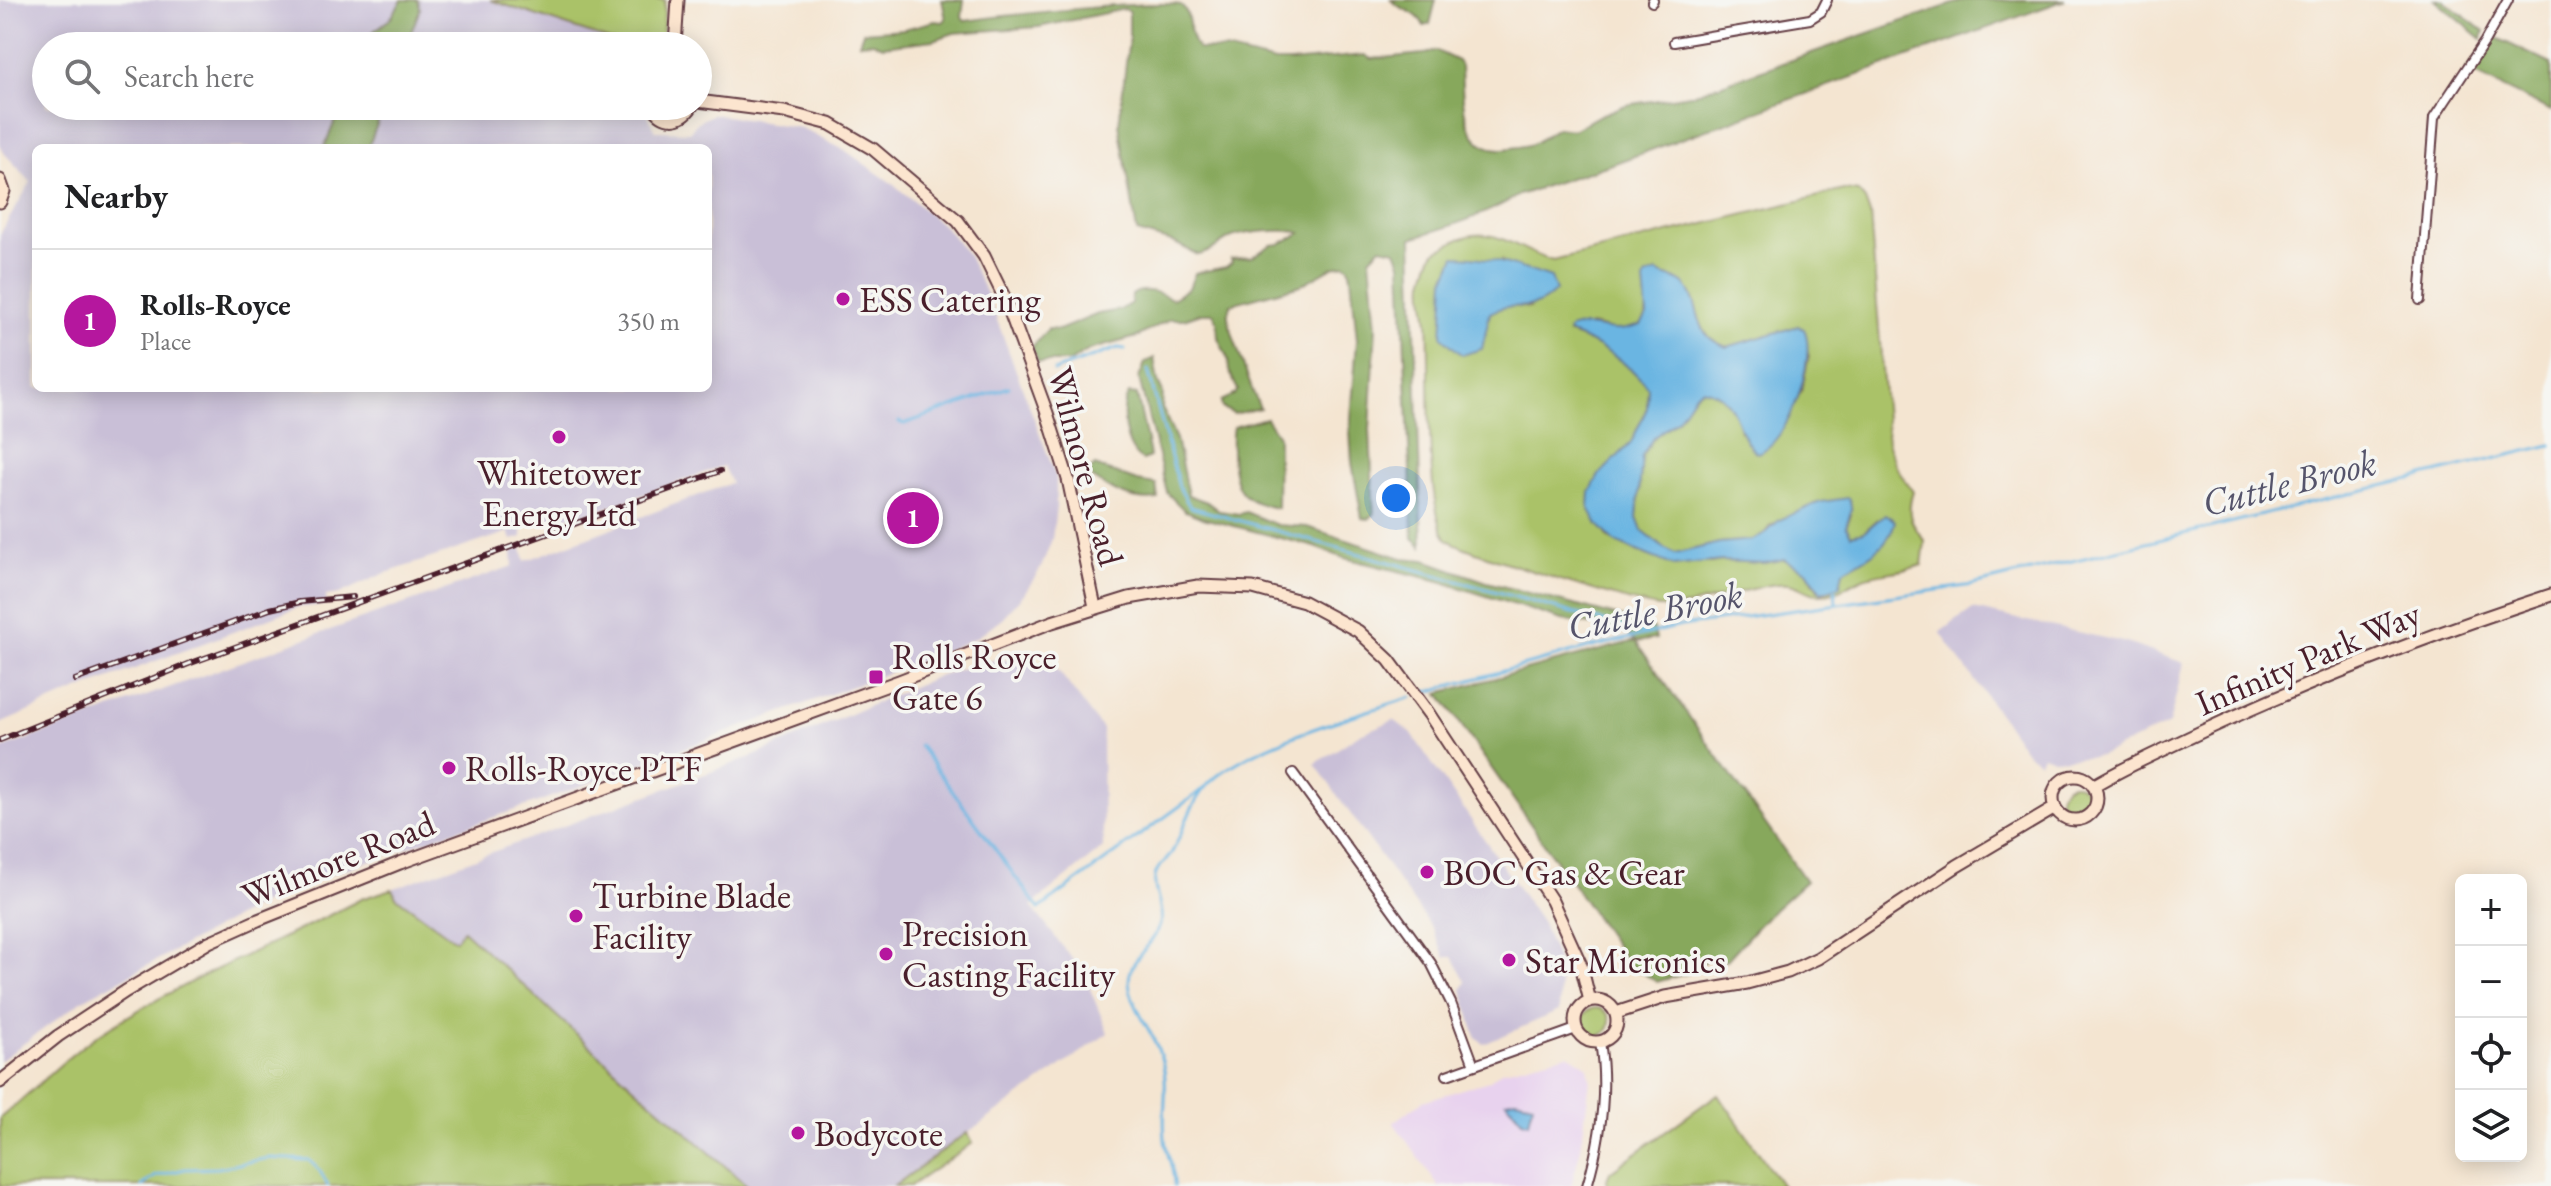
<!DOCTYPE html>
<html lang="en">
<head>
<meta charset="utf-8">
<style>
	:root { --surface:#fff; --page:#f6f6f6; --text:#202124; --muted:#757577; --line:#e0e0e0; --accent:#b5179e }
	body { margin:0; font-family:"EB Garamond",serif; background:var(--page); color:var(--text) }
	.controls { position:absolute; right:24px; bottom:24px; display:grid; overflow:hidden; border-radius:12px; box-shadow:0 4px 20px #0003 }
	.controls button { width:72px; height:72px; display:grid; place-items:center; padding:0; border:0; border-bottom:2px solid var(--line); background:var(--surface); color:var(--text); font:40px sans-serif }
	.you { position:absolute; left:1396px; top:498px; width:28px; height:28px; margin:-20px; border:6px solid #fff; border-radius:50%; background:#1a73e8; box-shadow:0 0 0 12px #1a73e833 }
	.badge { display:grid; place-items:center; width:52px; height:52px; border-radius:50%; background:var(--accent); color:#fff; font-size:26px; font-weight:700 }
	.pin { position:absolute; translate:-50% -50%; border:4px solid #fff; box-shadow:0 2px 8px #0006 }
	.list { margin:0; padding:0; list-style:none }
	h2 { display:flex; justify-content:space-between; align-items:center; height:104px; margin:0; padding:0 32px; font-size:34px }
	h2 small { font-size:26px; font-weight:400; color:var(--muted) }
	.list li { display:grid; grid-template-columns:52px 1fr auto; gap:24px; align-items:center; box-sizing:border-box; height:144px; padding:0 32px; border-top:2px solid var(--line) }
	.list b { display:block; font-size:30px; white-space:nowrap }
	.list p { margin:0; font-size:26px; white-space:nowrap; color:var(--muted) }
	.list em { font-size:26px; font-style:normal; color:var(--muted) }
	.icon { flex:none; width:44px; height:44px; fill:none; stroke:currentColor; stroke-width:2; stroke-linecap:round; stroke-linejoin:round }
	.map { position:relative; flex:none; width:2551px; height:1186px; overflow:hidden }
	.search { position:absolute; background:var(--surface); box-shadow:0 4px 20px #0003; left:32px; top:32px; width:680px; height:88px; display:flex; align-items:center; gap:20px; box-sizing:border-box; padding:0 28px; border-radius:44px; color:var(--muted); font-size:30px }
	.panel { position:absolute; background:var(--surface); box-shadow:0 4px 20px #0003; left:32px; top:144px; width:680px; height:248px; border-radius:12px }
	.map>svg:first-child { display:block }
	.built { fill:#e8d2ee }
	.industrial { fill:#c9bfd7; fill-rule:evenodd }
	.green { fill:#aac267; stroke:#7a7049; stroke-width:2; fill-rule:evenodd }
	.forest { fill:#87a85c; stroke:#686444; stroke-width:2 }
	.water { fill:#6ab5e2; stroke:#5a6a86; stroke-width:2 }
	.lines { fill:none; stroke-linecap:round; stroke-linejoin:round }
	.stream { stroke:#6ab5e2; stroke-width:3 }
	.street-casing { stroke:#643d44; stroke-width:12 }
	.secondary-casing { stroke:#643d44; stroke-width:15 }
	.street { stroke:#fff; stroke-width:8 }
	.secondary { stroke:#fce5cf; stroke-width:11 }
	.rail-casing { stroke:#4a1f2b; stroke-width:6 }
	.rail { stroke:#f6f6f2; stroke-width:3; stroke-dasharray:9; stroke-linecap:butt }
	.poi-dot { fill:#b5179e; stroke:#f6f6f2; stroke-width:3 }
	.labels { text-anchor:middle; dominant-baseline:central; stroke-width:7; stroke-linejoin:round; paint-order:stroke }
	.poi-label { font-size:36px; fill:#4a1f2b; stroke:#f6f6f2; text-anchor:start }
	.street-label { font-size:36px; fill:#4a1f2b; stroke:#f6f6f2 }
	.water-label { font-size:38px; font-style:italic; fill:#55546b; stroke:#f6f6f2 }
</style>
</head>
<body>
<div class="map">
<svg width="2551" height="1186" viewBox="0 0 2551 1186">
	<rect width="100%" height="100%" fill="#f6f6f2"/>
	<filter id="ink" filterUnits="userSpaceOnUse"><feTurbulence type="fractalNoise" baseFrequency=".0125" numOctaves="2"/><feDisplacementMap in="SourceGraphic" scale="16" xChannelSelector="R" yChannelSelector="G"/><feConvolveMatrix kernelMatrix="1 2 1 2 8 2 1 2 1" color-interpolation-filters="sRGB"/></filter>
	<filter id="wash" filterUnits="userSpaceOnUse"><feTurbulence type="fractalNoise" baseFrequency=".006" numOctaves="4" result="noise"/><feDisplacementMap in="SourceGraphic" scale="32" xChannelSelector="R" yChannelSelector="G"/><feGaussianBlur stdDeviation="1.8" result="paint"/><feColorMatrix in="noise" values="0 0 0 0 0 0 0 0 0 0 0 0 0 0 0 0 0 1.4 0 .05"/><feComposite in="paint" operator="in"/></filter>
	<g filter="url(#wash)">
		<rect width="100%" height="100%" fill="#f4e5d1"/>
		<path class="built" d="M 1568,1054 L 1588,1067 L 1590,1079 L 1581,1148 L 1571,1186 L 1439,1186 L 1393,1122 L 1423,1101 L 1489,1081 L 1501,1071 Z"/>
		<path class="industrial" d="M 0,0 L 490,0 L 628,46 L 46,46 L 46,106 L 644,106 L 655,131 L 689,132 L 698,122 L 713,114 L 801,128 L 846,151 L 893,184 L 945,227 L 967,254 L 989,299 L 1056,477 L 1056,507 L 1052,539 L 1041,568 L 1023,595 L 1002,618 L 977,637 L 934,656 L 535,803 L 337,872 L 270,899 L 83,1000 L 0,1061 L 0,749 L 290,644 L 513,566 L 512,551 L 522,548 L 525,561 L 731,483 L 723,466 L 594,512 L 544,520 L 522,528 L 522,537 L 512,540 L 509,532 L 383,574 L 339,594 L 326,596 L 326,605 L 299,607 L 76,691 L 0,724 L 0,234 L 31,182 L 4,153 L 0,144 ZM 36,148 L 708,148 L 708,388 L 36,388 Z
			M 1973,609 L 2127,643 L 2184,663 L 2169,724 L 2100,756 L 2054,759 L 2043,755 L 2039,761 L 2027,753 L 1940,632 Z
			M 998,659 L 1058,670 L 1102,729 L 1103,848 L 1031,906 L 1084,974 L 1108,1033 L 894,1186 L 748,1186 L 633,1086 L 464,930 L 455,940 L 396,897 L 392,889 L 754,756 L 940,675 Z
			M 1394,720 L 1411,733 L 1507,872 L 1543,925 L 1556,957 L 1560,981 L 1559,1011 L 1484,1044 L 1476,1037 L 1462,989 L 1466,982 L 1453,957 L 1445,957 L 1432,928 L 1315,764 L 1360,734 Z"/>
		<path class="green" d="M 490,0 L 665,0 L 662,46 L 628,46 Z
			M 1844,190 L 1858,192 L 1865,200 L 1870,214 L 1888,445 L 1897,468 L 1913,492 C 1905,516 1912,523 1925,542 L 1922,565 C 1901,573 1880,572 1863,578 C 1847,585 1837,595 1818,594 C 1801,593 1801,582 1778,584 C 1738,588 1701,609 1660,607 C 1639,606 1456,549 1447,539 C 1424,509 1431,366 1428,323 C 1427,310 1422,293 1424,281 C 1426,274 1430,258 1435,252 C 1438,249 1447,246 1451,243 C 1491,220 1516,250 1553,261 ZM 1502,261 L 1530,308 L 1504,305 L 1490,313 ZM 1657,272 C 1664,277 1675,277 1681,282 C 1706,302 1688,334 1727,347 L 1798,326 L 1809,356 L 1802,389 L 1781,431 L 1740,431 C 1736,409 1725,393 1702,389 L 1694,395 L 1678,419 L 1653,438 L 1642,456 L 1637,518 L 1642,531 L 1661,546 L 1675,554 L 1719,543 L 1752,540 L 1764,535 L 1772,525 L 1820,502 L 1851,515 L 1846,526 L 1851,535 L 1864,532 L 1878,519 L 1859,562 L 1843,571 L 1835,589 L 1822,592 L 1818,590 L 1807,571 L 1784,559 L 1765,563 L 1722,561 L 1711,563 L 1652,557 L 1637,552 L 1609,538 L 1589,508 L 1616,459 L 1631,443 L 1647,408 L 1648,388 C 1630,363 1598,343 1569,334 L 1591,325 L 1612,330 L 1625,330 L 1641,325 C 1648,316 1653,286 1657,272 Z
			M2060 798a14 14 0 1 1 28 0a14 14 0 1 1-28 0Z
			M 392,889 L 396,897 L 455,940 L 463,930 L 633,1086 L 748,1186 L 0,1186 L 0,1118 C 35,1090 66,1055 104,1031 C 185,979 276,944 361,899 Z
			M1582 1022a14 14 0 1 1 28 0a14 14 0 1 1-28 0Z
			M 1718,1094 L 1782,1186 L 1609,1186 L 1606,1182 L 1610,1172 Z
			M 967,1133 L 973,1143 L 910,1186 L 894,1186 Z"/>
		<path class="forest" d="M 402,0 L 418,0 L 420,9 L 406,46 L 366,46 L 374,31 L 390,19 Z
			M 942,0 L 964,0 L 962,18 L 965,21 C 1007,15 1149,0 1181,5 C 1192,13 1186,34 1198,49 L 1225,50 L 1275,62 L 1290,62 L 1365,55 L 1371,59 L 1424,54 L 1437,51 L 1458,61 L 1461,66 C 1463,101 1461,157 1511,148 C 1519,147 1529,146 1536,142 C 1543,138 1549,132 1557,128 L 1573,130 L 1600,115 L 1626,105 L 1690,95 L 1964,0 L 2065,0 L 1615,163 L 1519,195 C 1487,215 1448,227 1412,238 L 1422,546 L 1413,538 L 1401,263 L 1396,250 L 1381,247 L 1370,258 L 1376,327 L 1370,430 L 1374,514 L 1369,519 L 1362,518 L 1352,463 L 1350,431 L 1357,340 L 1351,276 L 1349,267 L 1345,264 L 1333,267 L 1301,285 L 1231,304 C 1230,308 1227,312 1228,316 C 1228,325 1255,399 1260,408 L 1234,414 L 1222,408 L 1221,401 L 1234,395 L 1238,390 L 1229,371 L 1228,359 L 1218,338 L 1217,321 L 1213,313 L 1201,313 L 1184,319 L 1170,319 L 1137,337 L 1089,350 L 1070,362 L 1038,362 L 1032,347 L 1048,329 L 1059,330 L 1098,314 L 1120,310 L 1131,303 L 1132,295 C 1144,286 1160,293 1172,299 L 1189,288 L 1195,273 L 1226,267 L 1232,262 L 1231,259 L 1252,257 L 1271,245 L 1280,244 L 1301,233 C 1288,228 1246,232 1232,237 C 1219,243 1212,253 1198,255 L 1175,243 L 1137,232 L 1119,124 L 1129,37 L 1129,12 L 1125,9 L 1039,27 L 954,33 L 934,40 L 883,46 L 873,42 L 859,43 L 863,32 L 904,29 L 935,21 L 943,22 L 946,19 Z
			M 1391,0 L 1436,0 L 1430,24 L 1424,26 C 1418,11 1401,11 1391,0 Z
			M 2435,0 L 2443,0 L 2484,31 L 2482,39 Z
			M 2493,36 L 2551,64 L 2551,111 L 2466,70 Z
			M 341,106 L 384,106 L 368,148 L 324,148 Z
			M 1154,358 L 1158,382 L 1163,393 L 1162,408 L 1176,439 L 1188,495 L 1207,502 L 1219,511 L 1239,514 L 1246,512 L 1277,525 L 1307,527 L 1402,558 L 1425,560 L 1487,582 L 1646,624 L 1654,630 L 1656,639 L 1636,642 L 1806,881 L 1766,917 L 1727,960 L 1707,960 L 1688,973 L 1657,982 L 1629,965 L 1439,693 L 1635,641 L 1627,633 L 1604,626 L 1562,620 L 1439,581 L 1344,558 L 1315,547 L 1203,518 L 1185,511 L 1167,493 L 1139,378 L 1145,363 Z
			M 1129,394 L 1137,395 L 1149,450 L 1150,457 L 1143,460 C 1125,454 1118,408 1129,394 Z
			M 1266,418 L 1278,436 L 1277,508 C 1240,502 1233,487 1232,452 C 1232,443 1231,435 1233,427 Z
			M 1095,466 L 1137,481 L 1156,484 L 1158,499 C 1133,503 1109,490 1089,476 L 1089,471 Z"/>
		<path class="water" d="M 1455,256 C 1489,256 1519,267 1551,278 L 1556,291 C 1529,319 1518,297 1490,313 L 1482,349 L 1462,355 L 1442,337 L 1445,279 Z
			M 1657,272 C 1666,278 1679,277 1686,286 C 1704,310 1691,335 1727,347 L 1798,326 L 1804,329 C 1818,356 1788,446 1757,453 C 1731,433 1743,396 1702,389 L 1694,395 L 1678,419 L 1653,438 L 1642,456 L 1637,518 L 1642,531 L 1661,546 L 1675,554 L 1719,543 L 1752,540 L 1764,535 L 1779,520 L 1820,502 L 1848,498 C 1855,509 1849,516 1846,526 L 1851,535 L 1864,532 L 1885,514 L 1895,521 C 1889,548 1866,558 1843,571 L 1840,586 L 1821,592 L 1807,571 L 1784,559 L 1765,563 L 1722,561 L 1674,566 L 1615,542 L 1598,525 L 1589,508 L 1590,492 L 1599,475 L 1631,443 L 1647,408 L 1648,388 C 1630,363 1597,343 1568,333 L 1569,329 C 1586,322 1598,329 1615,330 C 1625,330 1633,327 1641,325 L 1647,315 L 1644,281 L 1646,276 Z
			M 1515,1099 L 1533,1103 L 1529,1122 L 1522,1120 L 1506,1101 Z"/>
		<g class="lines">
			<path class="stream" d="M 1148,370 L 1179,487 L 1190,507 L 1649,634
				M 1054,371 L 1118,348 L 1125,349
				M 899,422 L 904,424 L 1009,387
				M 1835,589 L 1836,604
				M 1419,694 L 1588,648 L 1681,626 L 1973,585 L 2551,445
				M 919,745 L 1039,909 L 1202,790
				M 142,1186 L 156,1176 L 185,1169 L 218,1168 L 269,1158 L 309,1160 L 320,1171 L 328,1186
				M 1174,1186 C 1175,1169 1166,1155 1165,1139 C 1161,1105 1172,1084 1158,1049 C 1150,1029 1135,1010 1130,989 C 1123,958 1156,948 1161,920 C 1163,905 1151,888 1156,873 C 1158,866 1167,860 1171,854 C 1183,833 1188,809 1204,789 C 1238,746 1358,715 1412,697"/>
		</g>
	</g>
	<g filter="url(#ink)">
		<g class="lines">
			<g class="street-casing">
				<path id="street" d="M 1652,2 L 1653,0
					M 1674,42 L 1810,19 L 1821,12 L 1827,0
					M 2420,300 L 2434,118 L 2485,41 L 2508,0
					M 1293,773 L 1431,963 L 1451,1003 L 1474,1065
					M 1447,1075 L 1576,1029
					M 1587,1186 C 1601,1139 1608,1091 1600,1042"/>
			</g>
			<g class="secondary-casing">
				<path id="secondary" d="M 675,46 L 678,0
					M 698,101 L 784,112 L 830,124 L 873,149 L 958,221 L 984,256 L 1006,301 L 1047,413 L 1068,479 L 1095,607
					M 653,106 C 663,122 681,123 692,106
					M 0,180 L 4,191 L 0,202
					M2053 798a22 22 0 1 1 44 0a22 22 0 1 1-44 0Z
					M 2093,786 C 2128,765 2166,749 2203,731 C 2316,678 2432,634 2551,595
					M1575 1021a21 21 0 1 1 42 0a21 21 0 1 1-42 0Z
					M 1616,1013 L 1665,997 L 1747,983 L 1788,972 L 1818,958 L 1957,866 L 2055,808
					M 0,1082 L 58,1036 L 126,991 L 209,942 L 258,920 L 400,863 L 899,681 L 1052,622 L 1129,598 L 1198,586 L 1253,588 L 1304,602 L 1358,631 L 1389,660 L 1429,714 L 1552,901 L 1581,965 L 1590,1001"/>
			</g>
			<use href="#street" class="street"/>
			<use href="#secondary" class="secondary"/>
			<g class="rail-casing">
				<path id="rail" d="M 75,680 L 270,609 L 300,602 L 353,597
					M 0,740 L 191,663 L 720,471"/>
			</g>
			<use href="#rail" class="rail"/>
		</g>
	</g>
	<g class="poi-dot">
		<circle cx="843" cy="299" r="8"/>
		<circle cx="559" cy="437" r="8"/>
		<rect x="868" y="669" width="16" height="16" rx="4"/>
		<circle cx="449" cy="768" r="8"/>
		<circle cx="1427" cy="872" r="8"/>
		<circle cx="576" cy="916" r="8"/>
		<circle cx="886" cy="954" r="8"/>
		<circle cx="1509" cy="960" r="8"/>
		<circle cx="798" cy="1133" r="8"/>
	</g>
	<g class="labels">
		<g class="poi-label">
			<text x="859" y="299">ESS Catering</text>
			<text x="559" y="472" text-anchor="middle">Whitetower<tspan x="559" dy="41">Energy Ltd</tspan></text>
			<text x="892" y="656">Rolls Royce<tspan x="892" dy="41">Gate 6</tspan></text>
			<text x="465" y="768">Rolls-Royce PTF</text>
			<text x="1443" y="872">BOC Gas &amp; Gear</text>
			<text x="592" y="895">Turbine Blade<tspan x="592" dy="41">Facility</tspan></text>
			<text x="902" y="933">Precision<tspan x="902" dy="41">Casting Facility</tspan></text>
			<text x="1525" y="960">Star Micronics</text>
			<text x="814" y="1133">Bodycote</text>
		</g>
		<g class="street-label">
			<text transform="translate(1086 466) rotate(75)">Wilmore Road</text>
			<text transform="translate(2308 658) rotate(-23)">Infinity Park Way</text>
			<text transform="translate(338 859) rotate(-22)">Wilmore Road</text>
		</g>
		<g class="water-label">
			<text transform="translate(2289 482) rotate(-14)">Cuttle Brook</text>
			<text transform="translate(1655 610) rotate(-11)">Cuttle Brook</text>
		</g>
	</g>
</svg>
<div class="controls">
<button>+</button>
<button>−</button>
<button><svg class="icon" aria-label="locate" viewBox="0 0 24 24"><circle cx="12" cy="12" r="6"/><path d="M12 2v4M12 18v4M2 12h4M18 12h4"/></svg></button>
<button><svg class="icon" aria-label="layers" viewBox="0 0 24 24"><path d="M12 4l9 5-9 5-9-5zM3 14l9 5 9-5"/></svg></button>
</div>
<div class="you"></div>
<div class="pin badge" style="left:913px;top:518px">1</div>
<div class="search"><svg class="icon" aria-label="search" viewBox="0 0 24 24"><circle cx="10" cy="10" r="6"/><path d="M15 15l6 6"/></svg>Search here</div>
<section class="panel">
<h2>Nearby<small></small></h2>
<ul class="list">
<li><span class="badge">1</span><div><b>Rolls-Royce</b><p>Place</p></div><em>350 m</em></li>
</ul>
</section>
</div>
</body>
</html>
